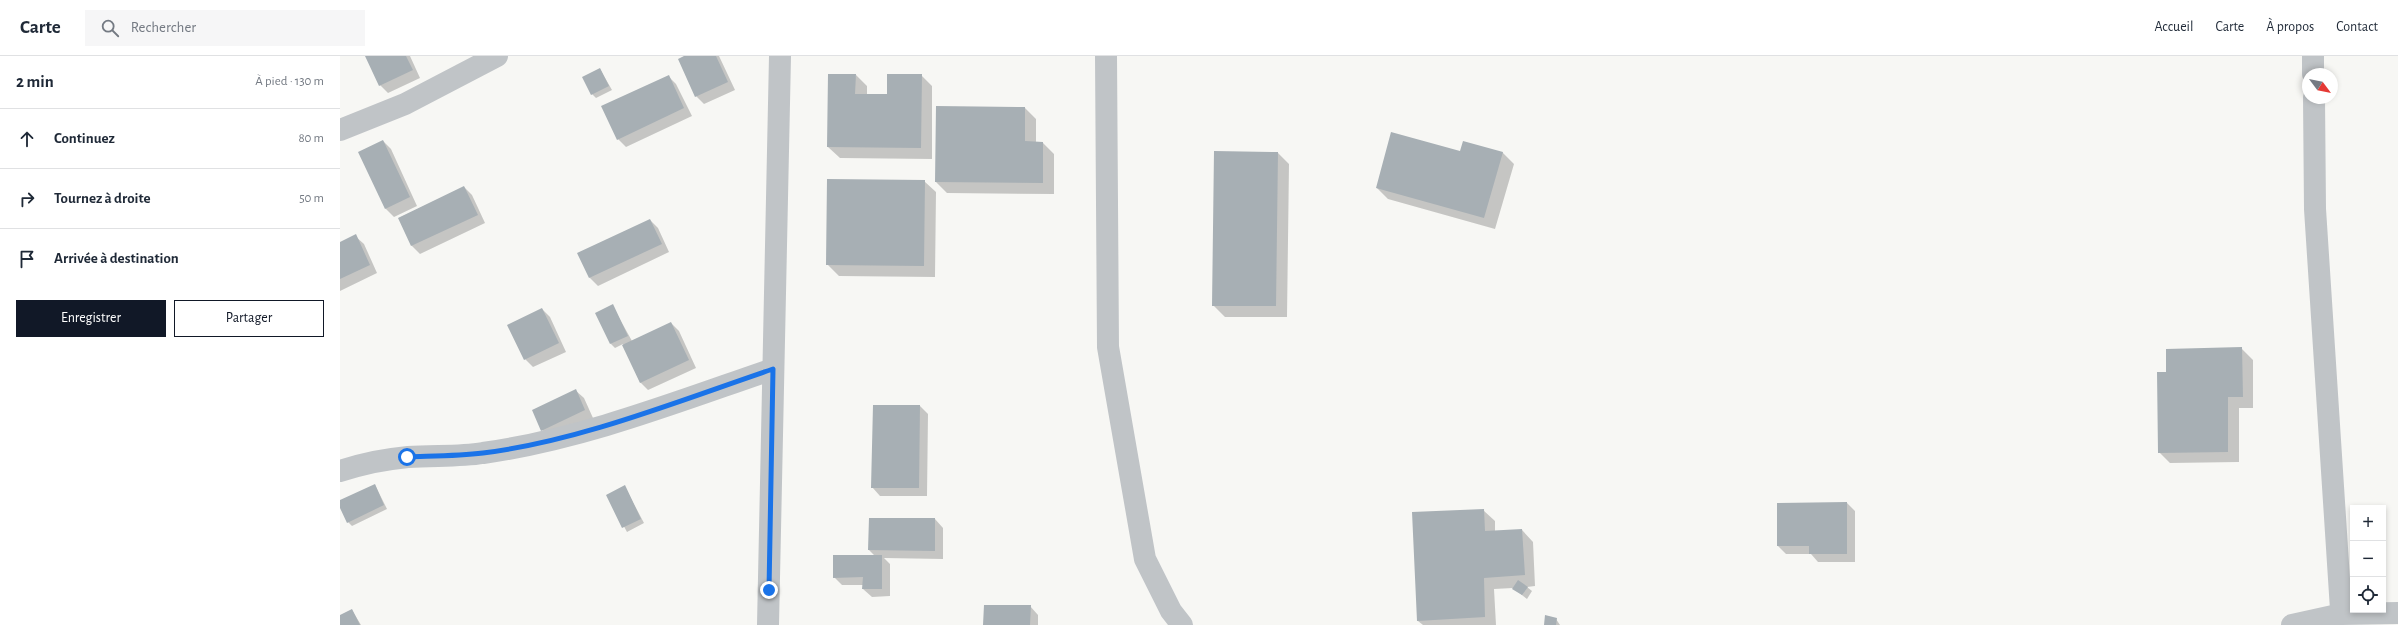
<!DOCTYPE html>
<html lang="fr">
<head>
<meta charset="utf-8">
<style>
	:root { --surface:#fff; --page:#f6f6f7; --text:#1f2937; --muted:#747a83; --line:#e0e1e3; --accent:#111827 }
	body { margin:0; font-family:"Alegreya Sans",sans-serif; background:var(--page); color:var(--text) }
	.controls { position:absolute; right:12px; bottom:12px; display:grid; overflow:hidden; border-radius:0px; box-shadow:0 2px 6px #0003 }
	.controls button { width:36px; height:36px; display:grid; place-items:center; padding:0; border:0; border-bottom:1px solid var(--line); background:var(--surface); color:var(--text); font:20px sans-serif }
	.compass { position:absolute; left:1962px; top:12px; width:36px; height:36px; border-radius:50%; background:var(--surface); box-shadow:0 2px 6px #0003; rotate:122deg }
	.stop { position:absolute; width:12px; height:12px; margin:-9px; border:3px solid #1a73e8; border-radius:50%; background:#fff }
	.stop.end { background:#1a73e8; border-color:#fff; box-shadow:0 1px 4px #0008 }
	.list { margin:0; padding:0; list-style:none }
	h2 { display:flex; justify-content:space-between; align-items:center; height:52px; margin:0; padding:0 16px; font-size:17px }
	h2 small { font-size:13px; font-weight:400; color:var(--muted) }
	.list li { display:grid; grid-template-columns:26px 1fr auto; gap:12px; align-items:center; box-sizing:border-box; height:60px; padding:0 16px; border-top:1px solid var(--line) }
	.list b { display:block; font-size:15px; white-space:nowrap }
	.list em { font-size:13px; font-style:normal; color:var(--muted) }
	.actions { display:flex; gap:8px; padding:12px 16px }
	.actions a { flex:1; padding:9px 0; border:1px solid var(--accent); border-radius:0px; text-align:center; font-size:14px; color:var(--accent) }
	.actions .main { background:var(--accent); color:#fff }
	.icon { flex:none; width:22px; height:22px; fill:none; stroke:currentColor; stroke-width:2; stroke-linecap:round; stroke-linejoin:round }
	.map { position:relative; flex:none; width:2058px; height:569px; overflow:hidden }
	header { display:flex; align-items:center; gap:24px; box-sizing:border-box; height:56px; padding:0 20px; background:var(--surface); border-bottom:1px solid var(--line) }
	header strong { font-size:19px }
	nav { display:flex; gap:22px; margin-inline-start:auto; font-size:14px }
	.search { width:280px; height:36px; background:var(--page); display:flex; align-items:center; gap:10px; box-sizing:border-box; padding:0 14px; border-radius:0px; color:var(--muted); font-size:15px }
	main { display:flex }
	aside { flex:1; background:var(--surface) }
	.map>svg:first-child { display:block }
	.shadow { fill:#0003 }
	.building { fill:#a7afb4 }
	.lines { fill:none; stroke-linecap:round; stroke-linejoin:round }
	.street { stroke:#c0c4c7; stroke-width:22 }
	.route { stroke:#1a73e8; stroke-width:5 }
</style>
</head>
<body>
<header>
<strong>Carte</strong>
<div class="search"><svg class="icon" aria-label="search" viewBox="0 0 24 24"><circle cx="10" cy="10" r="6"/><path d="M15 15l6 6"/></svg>Rechercher</div>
<nav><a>Accueil</a><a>Carte</a><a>À propos</a><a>Contact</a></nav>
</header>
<main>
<aside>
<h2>2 min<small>À pied · 130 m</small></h2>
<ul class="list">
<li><svg class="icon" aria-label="ahead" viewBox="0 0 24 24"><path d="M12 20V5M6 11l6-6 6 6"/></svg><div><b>Continuez</b></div><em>80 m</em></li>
<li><svg class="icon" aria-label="right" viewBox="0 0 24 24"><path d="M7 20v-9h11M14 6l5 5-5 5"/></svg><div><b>Tournez à droite</b></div><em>50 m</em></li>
<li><svg class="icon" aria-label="arrive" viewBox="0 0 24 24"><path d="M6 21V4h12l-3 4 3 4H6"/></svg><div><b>Arrivée à destination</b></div></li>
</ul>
<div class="actions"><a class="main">Enregistrer</a><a>Partager</a></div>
</aside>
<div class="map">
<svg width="2058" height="569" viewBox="0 0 2058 569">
	<rect width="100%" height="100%" fill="#f7f7f4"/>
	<path class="shadow" d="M 26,0 L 70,0 L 80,22 L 48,37 L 40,29 Z
		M 347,0 L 379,0 L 395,34 L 364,48 L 356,40 Z
		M 260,13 L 272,34 L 256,42 L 252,38 Z
		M 516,19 L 527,30 L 527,39 L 548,39 L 581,19 L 592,30 L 592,103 L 500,102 L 488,91 Z
		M 328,20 L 336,28 L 352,60 L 286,91 L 278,83 Z
		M 685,52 L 696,63 L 696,87 L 703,87 L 714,98 L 714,138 L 607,137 L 596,126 Z
		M 43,85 L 51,93 L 77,150 L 54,161 L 46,153 L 20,96 Z
		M 1121,96 L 1162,96 L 1174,108 L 1155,173 L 1048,143 L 1037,132 Z
		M 938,97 L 949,108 L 947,261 L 885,261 L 873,249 Z
		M 584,125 L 596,136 L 595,221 L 499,220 L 487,208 Z
		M 124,131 L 132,139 L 145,167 L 80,198 L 72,190 L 59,162 Z
		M 310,164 L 318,172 L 329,196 L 258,230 L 250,222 L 239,198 Z
		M 15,180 L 24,188 L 37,217 L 0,235 L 0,187 Z
		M 272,249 L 292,285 L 331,267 L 339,275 L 356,312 L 308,334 L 300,326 L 283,288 L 275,292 L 271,288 Z
		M 202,253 L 210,261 L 226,296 L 193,311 L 185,303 Z
		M 1901,292 L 1913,304 L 1913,352 L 1899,352 L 1899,406 L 1830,407 L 1819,396 L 1827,317 Z
		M 235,334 L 244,342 L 253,362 L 210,382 L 202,374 Z
		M 534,350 L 580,350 L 588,358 L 587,440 L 540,440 L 532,431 Z
		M 35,429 L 47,453 L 12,470 L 8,466 L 0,445 Z
		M 285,431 L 304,467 L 287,476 L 267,439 Z
		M 1507,447 L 1515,455 L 1515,506 L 1478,506 L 1471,498 L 1446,498 L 1438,490 L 1438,448 Z
		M 1143,454 L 1155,465 L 1155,476 L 1182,474 L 1193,486 L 1195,530 L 1187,531 L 1192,535 L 1187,543 L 1173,532 L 1154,533 L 1156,569 L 1083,569 L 1078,565 Z
		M 595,463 L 603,472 L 603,503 L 544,502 L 550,508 L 550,540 L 532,541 L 523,533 L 524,529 L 502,529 L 494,521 L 535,500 L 529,494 Z
		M 690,550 L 698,559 L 698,569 L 644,569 Z
		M 12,554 L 21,569 L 0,569 L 0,560 Z
		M 1216,563 L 1220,569 L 1205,569 Z"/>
	<path class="building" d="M 25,0 L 66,0 L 73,14 L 39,30 Z
		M 344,0 L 376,0 L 388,26 L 355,41 L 338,3 Z
		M 260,12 L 269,30 L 251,39 L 242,21 Z
		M 488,18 L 516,18 L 515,38 L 547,38 L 547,18 L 582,18 L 581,92 L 487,91 Z
		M 329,19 L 344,52 L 277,84 L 261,50 Z
		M 596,50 L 685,51 L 685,85 L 703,86 L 703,127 L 595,126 Z
		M 1051,76 L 1120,95 L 1123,85 L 1163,96 L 1144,162 L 1036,132 Z
		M 43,84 L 70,141 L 45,153 L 18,96 Z
		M 874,95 L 938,96 L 936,250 L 872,250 Z
		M 487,123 L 585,124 L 584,210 L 486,209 Z
		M 124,130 L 138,159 L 71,190 L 58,162 Z
		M 310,163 L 322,188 L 249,222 L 237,197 Z
		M 16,178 L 30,209 L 0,223 L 0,186 Z
		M 273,248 L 288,280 L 270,288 L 255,257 Z
		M 202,252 L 219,287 L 184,304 L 167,269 Z
		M 331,266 L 349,304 L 300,327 L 282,289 Z
		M 1902,291 L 1903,341 L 1888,341 L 1888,396 L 1818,397 L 1817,316 L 1826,316 L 1826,293 Z
		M 236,333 L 245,354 L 201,375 L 192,354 Z
		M 533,349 L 580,349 L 579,432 L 531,432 Z
		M 35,428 L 44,449 L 7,467 L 0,452 L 0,444 Z
		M 285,429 L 301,463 L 282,472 L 266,439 Z
		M 1507,446 L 1507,498 L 1469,498 L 1469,490 L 1437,490 L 1437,447 Z
		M 1144,453 L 1145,475 L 1182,473 L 1185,519 L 1144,522 L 1145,561 L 1077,565 L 1072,456 Z
		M 529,462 L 595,462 L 595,495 L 528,494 Z
		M 493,499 L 542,499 L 542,533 L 522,533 L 523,521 L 493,522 Z
		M 1178,524 L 1188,531 L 1182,539 L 1172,533 Z
		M 644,549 L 691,549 L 690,569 L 643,569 Z
		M 12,553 L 20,569 L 0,569 L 0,559 Z
		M 1205,559 L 1217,562 L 1216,569 L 1204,569 Z"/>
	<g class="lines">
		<path class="street" d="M 766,0 L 768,291 L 805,503 L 831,555 L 842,569
			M 1973,0 L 1973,18
			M 1974,42 L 1975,153 L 2002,569
			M 0,74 L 65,48 L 157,0
			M 0,415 C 22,408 45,403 68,401 C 93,399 119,401 143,397 C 243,383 339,345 433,313
			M 428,569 L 440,0
			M 1952,569 L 2002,558 L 2058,557"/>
	</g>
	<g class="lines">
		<path class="route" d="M 67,401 C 92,400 118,400 143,397 C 240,385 341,344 433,313 L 429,534"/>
	</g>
</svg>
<div class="controls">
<button>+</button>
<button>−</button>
<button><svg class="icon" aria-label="locate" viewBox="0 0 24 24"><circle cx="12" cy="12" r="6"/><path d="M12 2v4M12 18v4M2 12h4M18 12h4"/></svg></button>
</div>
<svg class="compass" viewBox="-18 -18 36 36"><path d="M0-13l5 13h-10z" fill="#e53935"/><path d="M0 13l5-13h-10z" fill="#747a83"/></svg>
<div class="stop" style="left:67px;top:401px"></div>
<div class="stop end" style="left:429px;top:534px"></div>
</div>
</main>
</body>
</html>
